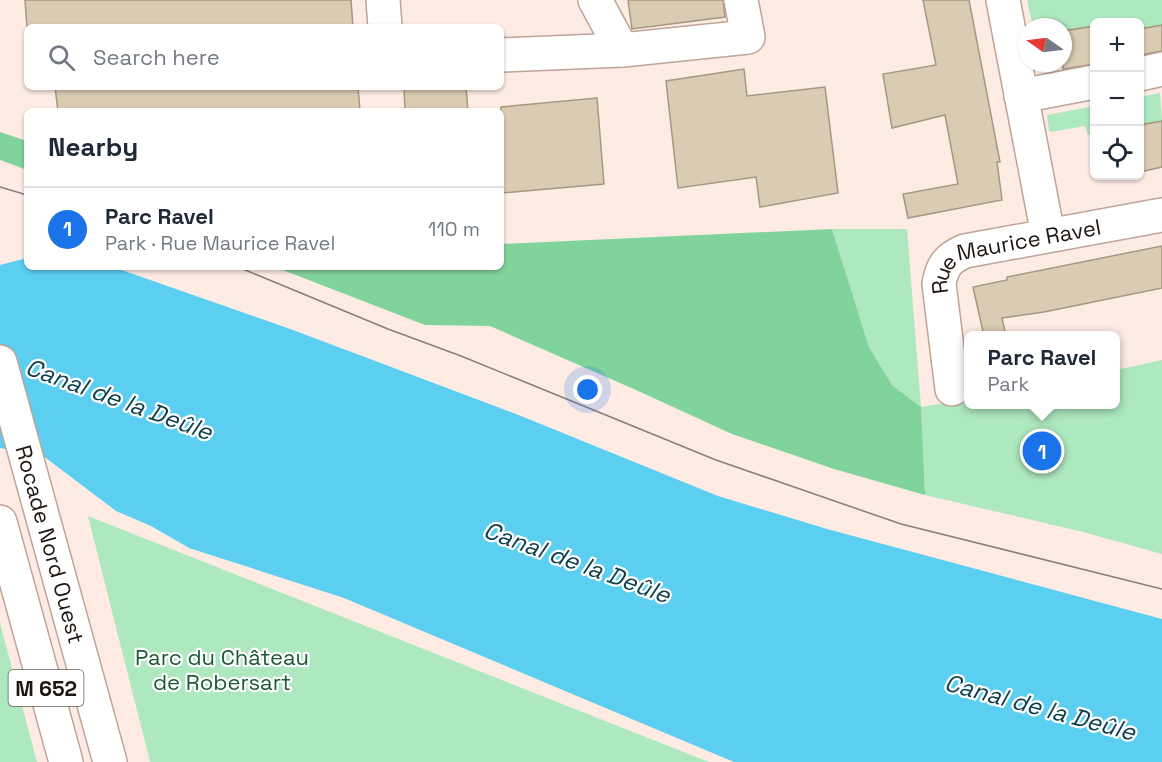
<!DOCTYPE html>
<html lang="en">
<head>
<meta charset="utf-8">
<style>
	:root { --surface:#fff; --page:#f2f2f3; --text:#1f2937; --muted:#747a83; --line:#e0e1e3; --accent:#1a73e8 }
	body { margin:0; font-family:"Space Grotesk",sans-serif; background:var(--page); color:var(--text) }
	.controls { position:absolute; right:18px; top:18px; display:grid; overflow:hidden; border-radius:9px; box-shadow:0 2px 4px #0004 }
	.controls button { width:54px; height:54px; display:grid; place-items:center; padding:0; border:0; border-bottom:2px solid var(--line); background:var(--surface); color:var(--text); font:30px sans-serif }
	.compass { position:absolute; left:1018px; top:18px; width:54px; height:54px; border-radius:50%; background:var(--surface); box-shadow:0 2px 4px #0004; rotate:284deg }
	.you { position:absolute; left:588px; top:390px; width:21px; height:21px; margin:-15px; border:4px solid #fff; border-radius:50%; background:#1a73e8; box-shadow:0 0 0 9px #1a73e833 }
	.badge { display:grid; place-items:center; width:39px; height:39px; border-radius:50%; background:var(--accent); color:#fff; font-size:20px; font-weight:700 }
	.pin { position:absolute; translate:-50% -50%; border:3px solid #fff; box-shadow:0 2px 6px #0006 }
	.popup { position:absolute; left:964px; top:331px; width:156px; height:78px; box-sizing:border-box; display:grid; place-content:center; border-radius:9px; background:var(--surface); filter:drop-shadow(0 2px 4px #0005); font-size:20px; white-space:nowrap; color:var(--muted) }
	.popup b { font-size:22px; color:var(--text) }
	.popup::after { content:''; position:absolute; left:50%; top:100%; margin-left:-12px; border:12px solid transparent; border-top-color:var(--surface) }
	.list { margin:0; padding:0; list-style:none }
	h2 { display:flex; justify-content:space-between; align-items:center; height:78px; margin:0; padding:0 24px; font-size:26px }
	h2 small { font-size:20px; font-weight:400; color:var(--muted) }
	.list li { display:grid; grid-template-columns:39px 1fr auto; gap:18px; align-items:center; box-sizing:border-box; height:84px; padding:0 24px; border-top:2px solid var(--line) }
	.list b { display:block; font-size:22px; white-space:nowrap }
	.list p { margin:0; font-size:20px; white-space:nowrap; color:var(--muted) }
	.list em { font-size:20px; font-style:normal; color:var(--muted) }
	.icon { flex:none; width:33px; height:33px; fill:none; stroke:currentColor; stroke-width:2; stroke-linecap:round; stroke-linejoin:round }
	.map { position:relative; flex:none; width:1162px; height:762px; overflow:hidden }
	.search { position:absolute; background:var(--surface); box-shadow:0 2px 4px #0004; left:24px; top:24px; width:480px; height:66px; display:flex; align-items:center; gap:15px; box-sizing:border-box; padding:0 21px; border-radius:9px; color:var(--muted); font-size:22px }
	.panel { position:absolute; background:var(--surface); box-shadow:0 2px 4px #0004; left:24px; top:108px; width:480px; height:162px; border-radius:9px }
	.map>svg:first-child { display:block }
	.green { fill:#aee8bf }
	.forest { fill:#81d39c }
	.water { fill:#5ccef0 }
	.building { fill:#dacbb3; stroke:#a69781; stroke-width:1.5 }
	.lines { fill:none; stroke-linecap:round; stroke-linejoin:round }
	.minor-casing { stroke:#bfa498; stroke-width:36 }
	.highway-casing { stroke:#bfa498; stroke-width:36 }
	.minor { stroke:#fff; stroke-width:33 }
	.highway { stroke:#fff; stroke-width:33 }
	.tram { stroke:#8c7e78; stroke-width:1.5 }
	.labels { text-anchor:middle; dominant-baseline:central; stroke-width:4.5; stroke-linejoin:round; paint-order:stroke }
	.shield { fill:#fff; stroke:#625c58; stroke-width:1.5 }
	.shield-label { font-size:21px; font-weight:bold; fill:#1f1611 }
	.street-label { font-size:22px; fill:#1f1611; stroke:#fff }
	.park-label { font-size:22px; fill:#1d5935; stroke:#fff }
	.water-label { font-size:24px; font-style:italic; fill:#093e4c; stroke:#fff }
</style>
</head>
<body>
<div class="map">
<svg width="1162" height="762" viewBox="0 0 1162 762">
	<rect width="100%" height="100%" fill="#fdebe4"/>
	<path class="green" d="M 1027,0 L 1162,0 L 1162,25 L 1140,30 L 1140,22 L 1094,22 L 1094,26 L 1063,44 L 1063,27 L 1033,27 Z
		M 1160,93 L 1162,121 L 1140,125 L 1140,97 Z
		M 1094,106 L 1094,134 L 1088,135 L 1085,126 L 1051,132 L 1049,130 L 1047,115 Z
		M 832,229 L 907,229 L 921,407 L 968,399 L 968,404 L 1116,404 L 1116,370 L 1162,360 L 1162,554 L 1083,532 L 925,495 L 921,407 L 892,385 L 869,347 Z
		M 88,516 L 709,762 L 150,762 Z
		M 0,623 L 37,762 L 0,762 Z"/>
	<path class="forest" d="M 0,132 L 27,141 L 27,170 L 0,160 Z
		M 832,229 L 869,347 L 892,385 L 921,407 L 925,495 L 834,469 L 732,434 L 636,390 L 490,326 L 425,325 L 275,267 L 501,267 L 501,244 Z"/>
	<path class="water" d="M 27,258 L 27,267 L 113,267 L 293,330 L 521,416 L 718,496 L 827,529 L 1162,619 L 1162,762 L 734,762 L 344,598 L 189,548 L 151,526 L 116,511 L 42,455 L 0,448 L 0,265 Z"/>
	<path class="building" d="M 25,0 L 351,0 L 353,27 L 27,27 Z
		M 628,0 L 723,0 L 725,17 L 632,29 Z
		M 923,0 L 969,0 L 1000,162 L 997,162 L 1002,200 L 908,218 L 903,194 L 958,184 L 945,115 L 892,128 L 883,74 L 936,65 Z
		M 1162,25 L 1162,51 L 1140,55 L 1140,29 Z
		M 1095,26 L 1095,64 L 1063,69 L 1063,31 Z
		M 744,69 L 747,96 L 825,87 L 838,193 L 760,207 L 756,177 L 678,188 L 666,81 Z
		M 55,87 L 358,87 L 360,111 L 135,111 L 135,109 L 58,111 Z
		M 404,87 L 466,87 L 468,111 L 405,111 Z
		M 597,98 L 604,184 L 501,193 L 501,107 Z
		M 1162,121 L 1162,167 L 1140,172 L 1140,125 Z
		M 1162,246 L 1162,288 L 1044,312 L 1002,318 L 1006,336 L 984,336 L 973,287 L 1007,280 L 1007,277 Z"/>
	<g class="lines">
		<g class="minor-casing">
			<g id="minor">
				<path d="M 383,0 L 385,27"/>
				<path d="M 595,0 L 622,50"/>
				<path d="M 1003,0 L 1048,235"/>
				<path d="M 501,55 L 622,50 L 748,37 L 741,0"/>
				<path d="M 1140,74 L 1162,69"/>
				<path d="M 1021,96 L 1094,82"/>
				<path id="s1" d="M 952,389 L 939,284 C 942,266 948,258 965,251 L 1162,215"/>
			</g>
		</g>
		<g class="highway-casing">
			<g id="highway">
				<path id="s2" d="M 0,362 L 110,762"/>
				<path d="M 0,522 L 66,762"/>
			</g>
		</g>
		<use href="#minor" class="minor"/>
		<use href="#highway" class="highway"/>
		<path class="tram" d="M 0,187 L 27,195
			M 238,267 L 388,329 L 461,356 L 716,460 L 901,524 L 1162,589"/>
	</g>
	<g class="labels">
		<rect class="shield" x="8.5" y="670" width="75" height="36" rx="4.5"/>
		<g class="shield-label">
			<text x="46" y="688">M 652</text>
		</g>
		<g class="street-label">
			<text stroke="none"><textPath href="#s1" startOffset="192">Rue Maurice Ravel</textPath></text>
			<text stroke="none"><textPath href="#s2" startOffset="189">Rocade Nord Ouest</textPath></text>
		</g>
		<g class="park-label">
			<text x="222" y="657">Parc du Château<tspan x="222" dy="25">de Robersart</tspan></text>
		</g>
		<g class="water-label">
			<text transform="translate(119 399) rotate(20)">Canal de la Deûle</text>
			<text transform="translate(577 562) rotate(20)">Canal de la Deûle</text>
			<text transform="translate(1040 707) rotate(15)">Canal de la Deûle</text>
		</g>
	</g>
</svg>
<div class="controls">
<button>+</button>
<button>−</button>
<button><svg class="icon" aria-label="locate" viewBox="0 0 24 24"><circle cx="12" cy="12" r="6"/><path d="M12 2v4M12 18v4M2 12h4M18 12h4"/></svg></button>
</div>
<svg class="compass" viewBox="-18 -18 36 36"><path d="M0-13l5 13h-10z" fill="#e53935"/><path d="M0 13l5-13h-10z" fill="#747a83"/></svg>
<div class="you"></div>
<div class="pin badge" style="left:1042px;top:451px">1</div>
<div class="popup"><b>Parc Ravel</b>Park</div>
<div class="search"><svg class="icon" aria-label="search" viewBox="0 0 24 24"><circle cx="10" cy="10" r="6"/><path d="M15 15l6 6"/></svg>Search here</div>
<section class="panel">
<h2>Nearby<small></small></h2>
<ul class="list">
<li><span class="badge">1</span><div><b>Parc Ravel</b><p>Park · Rue Maurice Ravel</p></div><em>110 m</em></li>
</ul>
</section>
</div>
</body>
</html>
